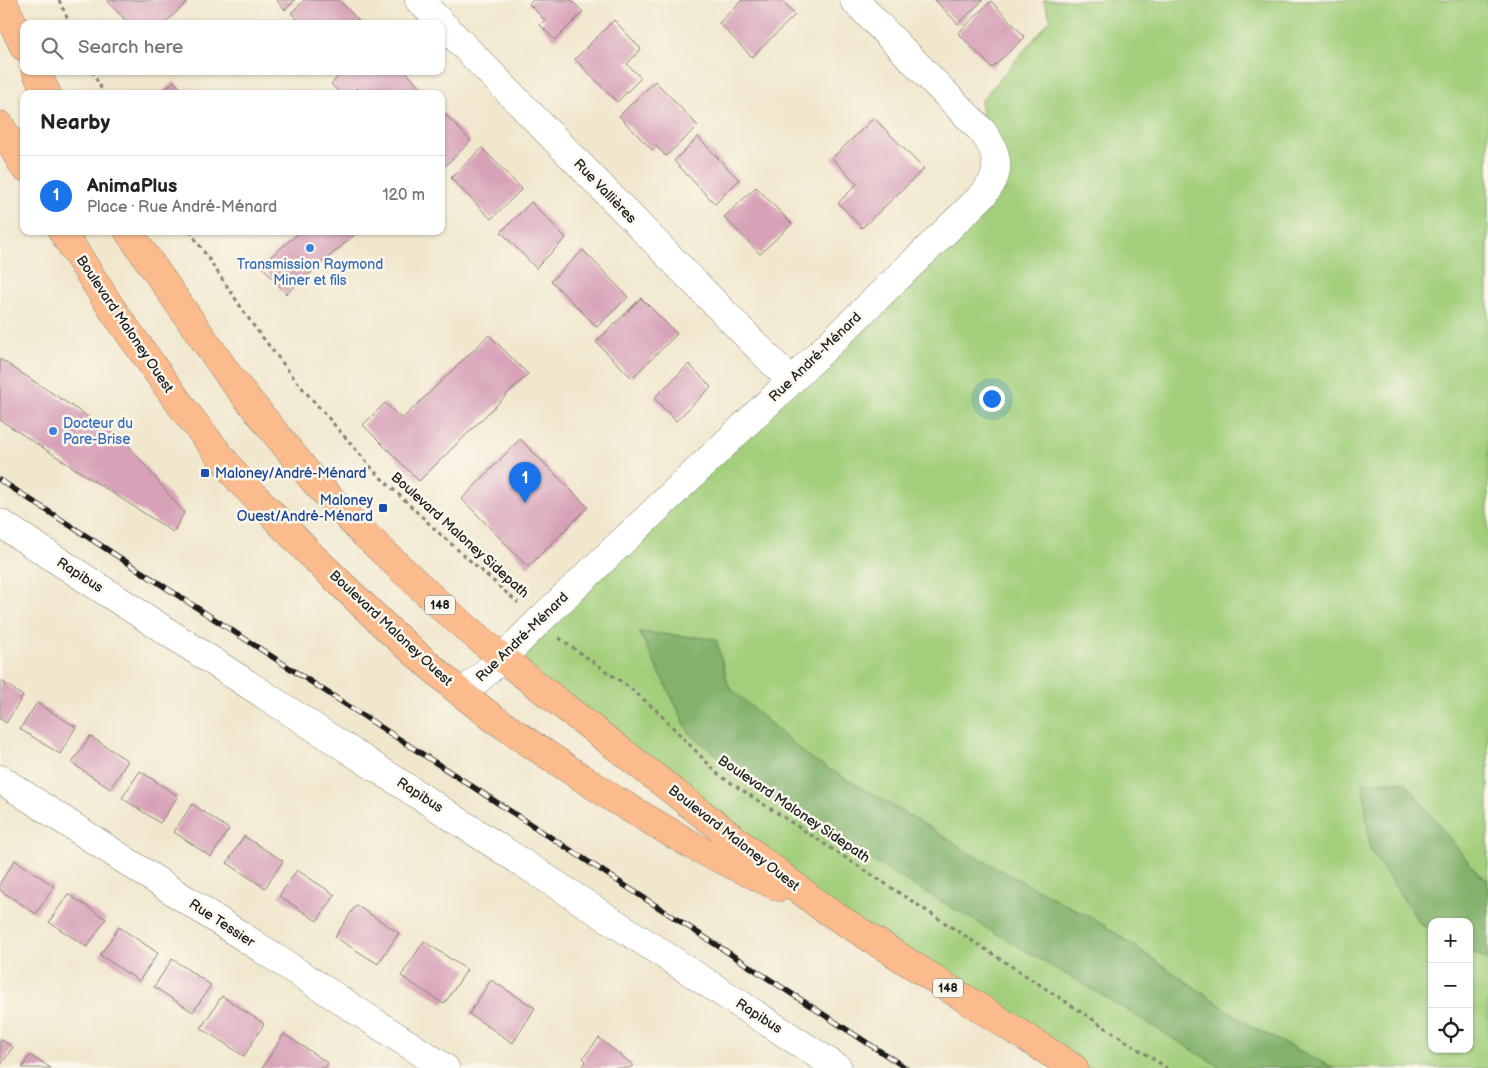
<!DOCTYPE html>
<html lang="en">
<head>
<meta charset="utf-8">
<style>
	:root { --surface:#fff; --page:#f2f2f2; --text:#222; --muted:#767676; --line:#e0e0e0; --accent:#1a73e8 }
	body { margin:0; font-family:"Balsamiq Sans",sans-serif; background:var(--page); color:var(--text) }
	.controls { position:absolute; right:15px; bottom:15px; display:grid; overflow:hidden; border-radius:10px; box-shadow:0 1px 4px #0004 }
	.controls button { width:45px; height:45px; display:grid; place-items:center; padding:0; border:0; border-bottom:1px solid var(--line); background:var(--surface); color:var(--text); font:25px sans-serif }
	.you { position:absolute; left:991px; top:398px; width:18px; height:18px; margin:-12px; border:4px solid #fff; border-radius:50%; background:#1a73e8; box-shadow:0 0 0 8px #1a73e833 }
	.badge { display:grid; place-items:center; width:32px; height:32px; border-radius:50%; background:var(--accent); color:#fff; font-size:16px; font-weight:700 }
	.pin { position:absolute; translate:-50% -41px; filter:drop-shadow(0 1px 2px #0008) }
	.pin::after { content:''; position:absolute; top:26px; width:18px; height:15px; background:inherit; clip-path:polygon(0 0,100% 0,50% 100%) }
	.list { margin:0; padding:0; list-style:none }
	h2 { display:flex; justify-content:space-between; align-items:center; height:65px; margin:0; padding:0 20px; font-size:21px }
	h2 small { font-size:16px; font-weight:400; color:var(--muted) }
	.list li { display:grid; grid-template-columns:32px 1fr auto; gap:15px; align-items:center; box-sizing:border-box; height:80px; padding:0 20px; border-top:1px solid var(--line) }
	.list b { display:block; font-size:19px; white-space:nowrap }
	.list p { margin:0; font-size:16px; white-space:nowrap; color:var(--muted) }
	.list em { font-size:16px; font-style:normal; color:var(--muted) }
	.icon { flex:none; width:28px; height:28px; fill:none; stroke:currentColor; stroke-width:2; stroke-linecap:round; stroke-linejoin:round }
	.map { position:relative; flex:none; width:1488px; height:1068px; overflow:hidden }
	.search { position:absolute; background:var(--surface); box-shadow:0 1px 4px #0004; left:20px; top:20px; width:425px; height:55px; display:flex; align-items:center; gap:12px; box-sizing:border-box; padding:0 18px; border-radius:10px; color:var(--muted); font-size:19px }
	.panel { position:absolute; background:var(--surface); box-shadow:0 1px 4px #0004; left:20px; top:90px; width:425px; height:145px; border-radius:10px }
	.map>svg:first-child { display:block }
	.green { fill:#a3cf7c; stroke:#60764c; fill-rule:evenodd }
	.forest { fill:#82b26c; stroke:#4f6744 }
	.building { fill:#d7a1b8 }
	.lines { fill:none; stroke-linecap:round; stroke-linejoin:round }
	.minor-casing { stroke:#868274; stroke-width:29 }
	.major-casing { stroke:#868274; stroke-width:29 }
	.path { stroke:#868274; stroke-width:3; stroke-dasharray:4 4; stroke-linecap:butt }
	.minor { stroke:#fff; stroke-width:28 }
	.major { stroke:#fbbb8d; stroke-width:28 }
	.rail-casing { stroke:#1c1c1c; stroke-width:5.5 }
	.rail { stroke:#fbf7ec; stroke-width:4; stroke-dasharray:11; stroke-linecap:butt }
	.shop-dot { fill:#3f7fe0; stroke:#fbf7ec; stroke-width:2 }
	.transit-dot { fill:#1a4fb4; stroke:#fbf7ec; stroke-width:2 }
	.labels { text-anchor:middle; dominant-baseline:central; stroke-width:5; stroke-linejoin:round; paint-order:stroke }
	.shield { fill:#fbf7ec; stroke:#5f5e5a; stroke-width:1 }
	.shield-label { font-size:12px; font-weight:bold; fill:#1c1c1c }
	.street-label { font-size:14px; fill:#1c1c1c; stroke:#fbf7ec }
	.shop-label { font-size:14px; fill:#366cbe; stroke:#fbf7ec }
	.transit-label { font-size:14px; fill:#164399; stroke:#fbf7ec; text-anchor:start }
</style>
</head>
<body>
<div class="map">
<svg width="1488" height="1068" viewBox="0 0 1488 1068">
	<rect width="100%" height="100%" fill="#fbf7ec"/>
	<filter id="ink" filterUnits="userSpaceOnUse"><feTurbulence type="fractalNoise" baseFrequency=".02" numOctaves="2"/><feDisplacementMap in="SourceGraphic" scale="10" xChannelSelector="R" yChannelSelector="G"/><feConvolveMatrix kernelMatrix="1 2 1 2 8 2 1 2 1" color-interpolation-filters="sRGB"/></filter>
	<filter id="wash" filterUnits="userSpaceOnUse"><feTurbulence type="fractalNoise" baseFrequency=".0096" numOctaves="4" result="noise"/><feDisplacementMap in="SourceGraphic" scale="20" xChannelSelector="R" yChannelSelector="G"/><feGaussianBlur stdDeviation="1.12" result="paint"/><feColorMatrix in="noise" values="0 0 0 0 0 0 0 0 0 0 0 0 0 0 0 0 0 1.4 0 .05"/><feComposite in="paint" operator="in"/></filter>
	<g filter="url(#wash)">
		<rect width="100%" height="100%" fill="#f1e7cd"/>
		<path class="green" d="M 1043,0 L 1488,0 L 1488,1068 L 1074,1068 L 823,908 L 502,658 L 984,194 L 981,101 L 1051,19 ZM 1432,922 L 1469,922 L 1469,1049 L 1432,1049 Z"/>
		<path class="forest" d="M 639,632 L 716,639 L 729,687 L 810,758 L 924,824 L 976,857 L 1099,922 L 1254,1028 L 1334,1068 L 1222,1068 L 1108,999 L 794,815 L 690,734 Z
			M 1363,782 L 1405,782 L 1478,874 L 1488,880 L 1488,960 L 1469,950 L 1469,922 L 1432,922 L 1432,930 L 1420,924 L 1370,849 Z"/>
		<g id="blocks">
			<path class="building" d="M 106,0 L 185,0 L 187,2 L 164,24 L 129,24 Z
				M 276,0 L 295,0 L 285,10 Z
				M 304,0 L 339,0 L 362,24 L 302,24 L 291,13 Z
				M 533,0 L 571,0 L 583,12 L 555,40 L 540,25 L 545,20 L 529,4 Z
				M 742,0 L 780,0 L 795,15 L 752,57 L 719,23 Z
				M 935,0 L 983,0 L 958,24 Z
				M 991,1 L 1025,37 L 992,68 L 958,33 Z
				M 614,20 L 641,49 L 627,64 L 641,78 L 617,102 L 575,59 Z
				M 344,71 L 405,71 L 421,88 L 416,94 L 362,94 L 356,88 L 350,94 L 341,94 L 331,84 Z
				M 174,81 L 185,94 L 160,94 Z
				M 655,81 L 698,126 L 666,156 L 656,146 L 652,150 L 619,116 Z
				M 441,110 L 471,141 L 441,170 Z
				M 874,118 L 924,169 L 862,228 L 838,203 L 857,184 L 832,158 Z
				M 698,137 L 739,180 L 715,204 L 674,161 Z
				M 482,148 L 522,189 L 491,219 L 451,178 Z
				M 756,187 L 792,224 L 760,254 L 724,217 Z
				M 531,202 L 566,238 L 536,268 L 501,232 Z
				M 301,231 L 359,231 L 286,294 L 261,265 Z
				M 583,250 L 628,297 L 597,327 L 551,281 Z
				M 641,298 L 677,334 L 632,378 L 596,342 Z
				M 489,335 L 528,374 L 419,481 L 363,425 L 385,403 L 402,419 Z
				M 0,359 L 125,441 L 184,513 L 173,532 L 0,420 Z
				M 689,364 L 711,387 L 676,421 L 654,398 Z
				M 520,439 L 588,507 L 528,567 L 462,499 Z
				M 0,680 L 23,696 L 6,723 L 0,719 Z
				M 37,703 L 76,727 L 60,754 L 20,729 Z
				M 90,736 L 128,761 L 110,789 L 72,763 Z
				M 140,771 L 178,796 L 160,823 L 122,798 Z
				M 192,804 L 229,829 L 211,857 L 174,832 Z
				M 244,836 L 283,861 L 265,888 L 227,863 Z
				M 15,860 L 54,886 L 36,914 L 0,890 L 0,883 Z
				M 297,870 L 335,895 L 317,921 L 279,896 Z
				M 68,894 L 106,919 L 87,947 L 49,922 Z
				M 356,905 L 399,933 L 378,964 L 335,937 Z
				M 119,927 L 158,953 L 139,981 L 100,955 Z
				M 424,941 L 467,970 L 444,1004 L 401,976 Z
				M 172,959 L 211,985 L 193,1012 L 154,987 Z
				M 491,980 L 535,1008 L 513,1043 L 469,1014 Z
				M 222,996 L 264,1024 L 244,1056 L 201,1028 Z
				M 284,1034 L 328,1063 L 325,1068 L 262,1068 Z
				M 599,1038 L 633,1065 L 630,1068 L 581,1068 L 586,1061 L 583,1058 Z
				M 0,1039 L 13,1047 L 0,1066 Z
				M 30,1055 L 51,1068 L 22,1068 Z"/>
		</g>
	</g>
	<g filter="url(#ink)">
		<use href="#blocks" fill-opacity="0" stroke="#868274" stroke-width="1"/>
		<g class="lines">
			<g class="minor-casing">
				<path id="minor" d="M 419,0 L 791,381
					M 0,523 L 838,1068
					M 462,694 L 502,658 L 539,621 L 791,381 L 984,194 C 987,189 991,185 993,180 C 1001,163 993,145 982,131 L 854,0
					M 0,779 L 445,1068"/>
			</g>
			<g class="major-casing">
				<path id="major" d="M 2,0 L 24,47
					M 36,71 L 47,94
					M 0,125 L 24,167
					M 62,231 L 112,309 L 185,411 L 240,481 L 314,558 L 390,631 L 462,694 L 493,718 L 537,748 L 614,799 L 695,847 L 779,887
					M 128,231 L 230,377 L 314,481 L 359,529 L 445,610 L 502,658 L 823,908 L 1074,1068"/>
			</g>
			<path class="path" d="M 59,0 L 70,24
				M 92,71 L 104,94
				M 190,231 L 253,325 L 298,383 L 377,474 L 440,534 L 518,603
				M 559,638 L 629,687 L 655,709 L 719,775 L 1167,1068"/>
			<use href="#minor" class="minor"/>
			<use href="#major" class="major"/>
			<g class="rail-casing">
				<path id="rail" d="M 0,480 L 906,1068"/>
			</g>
			<use href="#rail" class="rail"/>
		</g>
	</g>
	<g class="shop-dot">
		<circle cx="310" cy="248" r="5"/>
		<circle cx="53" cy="431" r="5"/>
	</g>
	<g class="transit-dot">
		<rect x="200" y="468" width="10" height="10" rx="2.5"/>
		<rect x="378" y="503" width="10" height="10" rx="2.5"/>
	</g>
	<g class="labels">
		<g class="shield">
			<rect x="425" y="595.5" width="30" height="19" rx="4"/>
			<rect x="933" y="978.5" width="30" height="19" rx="4"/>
		</g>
		<g class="shield-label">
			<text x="440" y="605">148</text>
			<text x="948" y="988">148</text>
		</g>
		<g class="street-label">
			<text transform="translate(605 191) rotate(46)">Rue Vallières</text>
			<text transform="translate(125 324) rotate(56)">Boulevard Maloney Ouest</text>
			<text transform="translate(815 357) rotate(-44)">Rue André-Ménard</text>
			<text transform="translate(460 535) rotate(42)">Boulevard Maloney Sidepath</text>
			<text transform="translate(80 575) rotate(33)">Rapibus</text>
			<text transform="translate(391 628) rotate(43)">Boulevard Maloney Ouest</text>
			<text transform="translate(522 637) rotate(-44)">Rue André-Ménard</text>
			<text transform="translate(420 795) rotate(33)">Rapibus</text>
			<text transform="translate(794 809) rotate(34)">Boulevard Maloney Sidepath</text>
			<text transform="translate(734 838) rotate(38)">Boulevard Maloney Ouest</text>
			<text transform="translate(222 923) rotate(33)">Rue Tessier</text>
			<text transform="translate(759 1016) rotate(33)">Rapibus</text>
		</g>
		<g class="shop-label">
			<text x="310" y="264">Transmission Raymond<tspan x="310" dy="16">Miner et fils</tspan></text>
			<text x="63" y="423" text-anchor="start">Docteur du<tspan x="63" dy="16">Pare-Brise</tspan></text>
		</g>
		<g class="transit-label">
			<text x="215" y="473">Maloney/André-Ménard</text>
			<text x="373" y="500" text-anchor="end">Maloney<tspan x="373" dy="16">Ouest/André-Ménard</tspan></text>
		</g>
	</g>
</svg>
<div class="controls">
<button>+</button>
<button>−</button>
<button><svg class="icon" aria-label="locate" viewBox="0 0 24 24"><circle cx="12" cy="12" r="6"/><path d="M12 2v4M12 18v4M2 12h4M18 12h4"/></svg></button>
</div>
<div class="you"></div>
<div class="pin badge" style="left:525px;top:503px">1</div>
<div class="search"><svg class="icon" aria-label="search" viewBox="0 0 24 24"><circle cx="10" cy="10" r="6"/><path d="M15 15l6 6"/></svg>Search here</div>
<section class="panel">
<h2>Nearby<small></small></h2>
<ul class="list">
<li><span class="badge">1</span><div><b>AnimaPlus</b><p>Place · Rue André-Ménard</p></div><em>120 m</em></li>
</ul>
</section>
</div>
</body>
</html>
